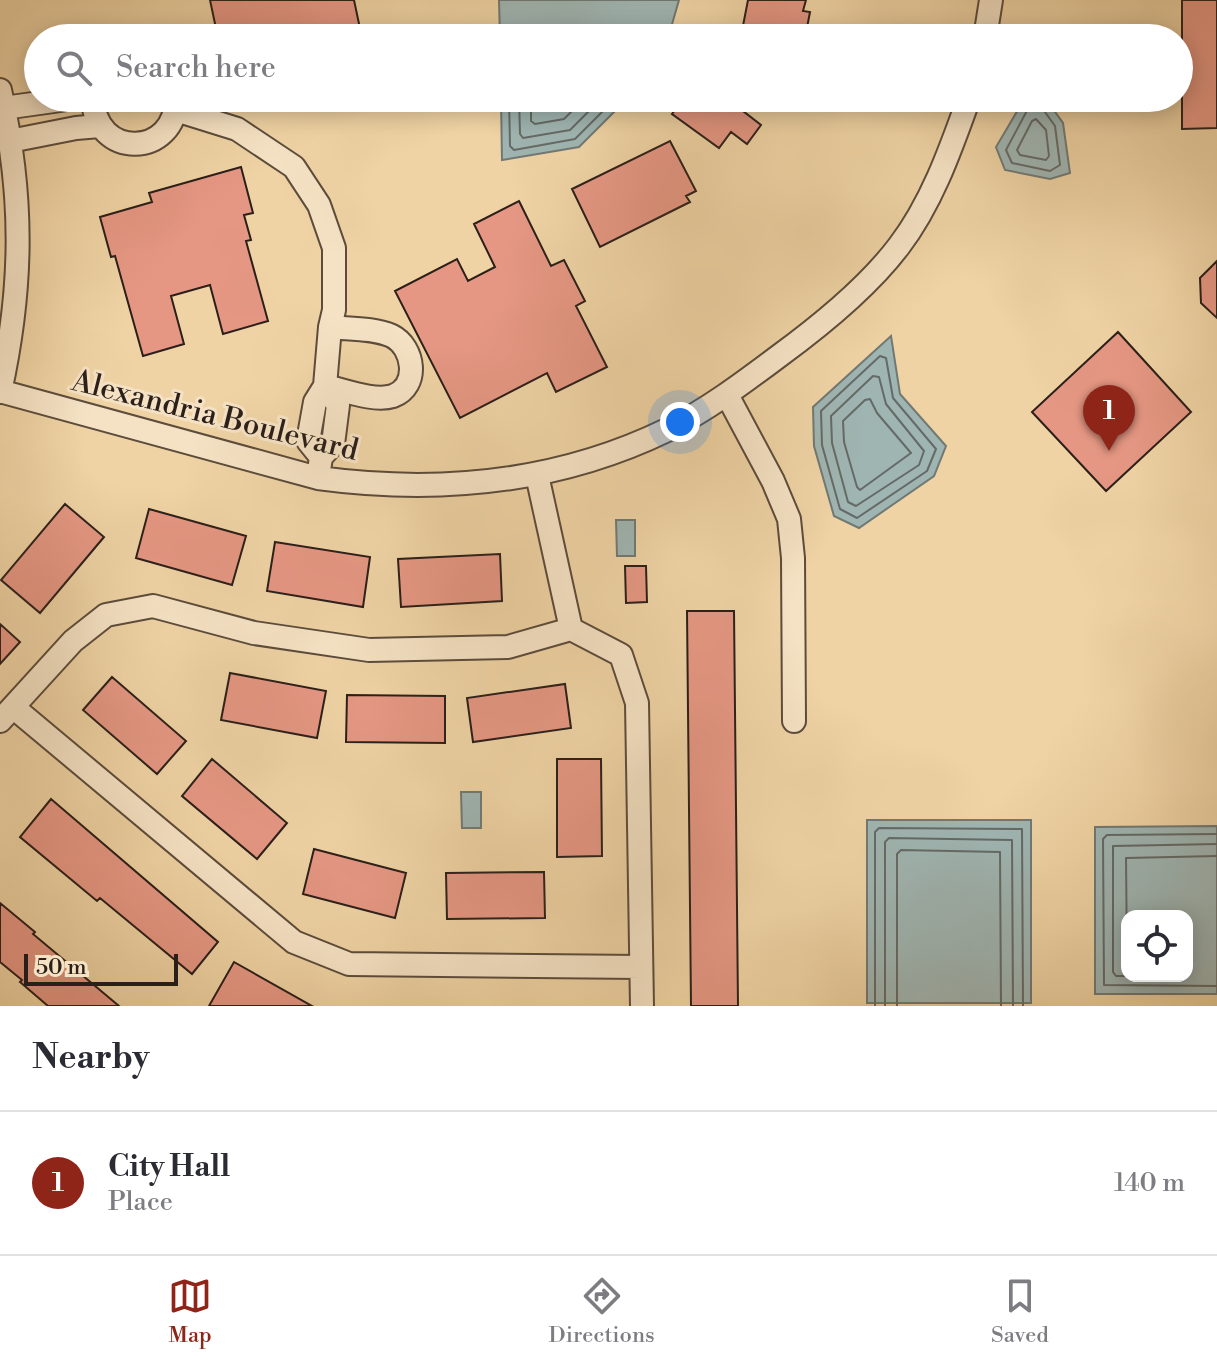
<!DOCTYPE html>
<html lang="en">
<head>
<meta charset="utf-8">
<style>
	:root { --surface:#fff; --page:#f2f2f3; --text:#2b2b33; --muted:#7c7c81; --line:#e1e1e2; --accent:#8f2418 }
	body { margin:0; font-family:"Libre Bodoni",serif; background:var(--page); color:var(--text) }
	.controls { position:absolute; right:24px; bottom:24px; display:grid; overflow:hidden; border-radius:16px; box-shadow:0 4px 20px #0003 }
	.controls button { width:72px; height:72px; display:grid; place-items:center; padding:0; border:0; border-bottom:2px solid var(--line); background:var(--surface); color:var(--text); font:40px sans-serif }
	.scale { position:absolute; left:24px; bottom:20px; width:154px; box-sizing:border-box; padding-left:8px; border:4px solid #2b1f1a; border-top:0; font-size:22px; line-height:28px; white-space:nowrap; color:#2b1f1a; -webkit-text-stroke:6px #f5e2c4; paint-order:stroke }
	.you { position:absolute; left:680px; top:422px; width:28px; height:28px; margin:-20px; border:6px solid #fff; border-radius:50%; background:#1a73e8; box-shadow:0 0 0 12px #1a73e833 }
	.badge { display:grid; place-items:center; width:52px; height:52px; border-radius:50%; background:var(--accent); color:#fff; font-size:26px; font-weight:700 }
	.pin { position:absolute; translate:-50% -66px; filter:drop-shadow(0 2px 4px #0008) }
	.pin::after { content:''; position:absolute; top:42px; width:28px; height:24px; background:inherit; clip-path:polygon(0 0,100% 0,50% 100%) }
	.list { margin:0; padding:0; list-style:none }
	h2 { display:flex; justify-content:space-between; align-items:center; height:104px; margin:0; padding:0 32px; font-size:34px }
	h2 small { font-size:26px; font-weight:400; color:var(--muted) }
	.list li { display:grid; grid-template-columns:52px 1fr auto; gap:24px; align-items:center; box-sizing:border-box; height:144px; padding:0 32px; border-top:2px solid var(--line) }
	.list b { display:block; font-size:30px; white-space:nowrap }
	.list p { margin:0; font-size:26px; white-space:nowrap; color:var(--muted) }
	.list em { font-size:26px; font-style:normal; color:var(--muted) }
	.icon { flex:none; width:44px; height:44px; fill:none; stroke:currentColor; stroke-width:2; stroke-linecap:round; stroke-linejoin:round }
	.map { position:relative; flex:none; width:1217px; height:1006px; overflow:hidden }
	.search { position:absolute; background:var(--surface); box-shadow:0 4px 20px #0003; left:24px; right:24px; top:24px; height:88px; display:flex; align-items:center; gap:20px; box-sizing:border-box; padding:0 28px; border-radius:44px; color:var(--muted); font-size:30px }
	.sheet { height:248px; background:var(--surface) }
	nav { display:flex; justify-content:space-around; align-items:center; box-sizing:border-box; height:112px; border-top:2px solid var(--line); background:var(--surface); font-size:22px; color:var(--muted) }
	nav a { display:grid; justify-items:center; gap:4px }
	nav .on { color:var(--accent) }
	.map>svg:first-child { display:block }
	.water { fill:#9fb5b2; stroke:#717975; stroke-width:2; fill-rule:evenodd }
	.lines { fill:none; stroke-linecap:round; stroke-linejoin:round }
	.shore { stroke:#656a66; stroke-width:2 }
	.building { fill:#e59783; stroke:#2b1f1a; stroke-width:2 }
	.minor-casing { stroke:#5c4c3c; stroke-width:26 }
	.minor { stroke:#f5e2c4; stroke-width:22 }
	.labels { text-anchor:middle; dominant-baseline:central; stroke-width:6; stroke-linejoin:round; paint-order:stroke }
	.street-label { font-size:30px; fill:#2b1f1a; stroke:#f5e2c4 }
</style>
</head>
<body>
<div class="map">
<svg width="1217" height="1006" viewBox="0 0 1217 1006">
	<rect width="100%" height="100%" fill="#efd3a4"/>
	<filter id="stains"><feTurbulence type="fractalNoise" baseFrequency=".0025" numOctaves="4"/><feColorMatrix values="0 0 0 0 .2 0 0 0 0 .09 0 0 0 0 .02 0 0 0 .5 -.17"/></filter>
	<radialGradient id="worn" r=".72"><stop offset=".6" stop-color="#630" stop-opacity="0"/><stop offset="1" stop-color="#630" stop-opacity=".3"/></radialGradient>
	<path class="water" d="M 499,0 L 679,0 L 668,38 L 500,38 Z
		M 501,98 L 628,98 L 579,147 L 502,160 Z
		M 1025,98 L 1045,98 L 1063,123 L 1070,173 L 1050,179 L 1005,170 L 996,147 Z
		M 891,336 L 900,394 L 946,446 L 934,476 L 859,528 L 834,516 L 814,446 L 813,407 Z
		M 616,520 L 635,520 L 635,556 L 617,556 Z
		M 461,792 L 481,792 L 481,828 L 462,828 Z
		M 867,820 L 1031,820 L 1031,1003 L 867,1003 Z
		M 1217,826 L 1217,994 L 1095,994 L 1095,827 ZM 1127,916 L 1187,916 L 1187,976 L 1127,976 Z"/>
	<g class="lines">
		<path class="shore" d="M 509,98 L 510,146 L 514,150 L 575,139 L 616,98
			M 519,98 L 520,134 L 523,138 L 570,130 L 602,98
			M 531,98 L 531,121 L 535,124 L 564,119 L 585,98
			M 1031,98 L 1030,105 L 1006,150 L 1012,163 L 1050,171 L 1060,165 L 1055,126 L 1040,105 L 1039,98
			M 1036,119 L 1046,130 L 1049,156 L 1046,160 L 1020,155 L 1017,150 L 1032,121 Z
			M 880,356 L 886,358 L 893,398 L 936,449 L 927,471 L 857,518 L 840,509 L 822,445 L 821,411 Z
			M 873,376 L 879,377 L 886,404 L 924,451 L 919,465 L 856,506 L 848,502 L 832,443 L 831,416 Z
			M 870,399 L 877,413 L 911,453 L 860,490 L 857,487 L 844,442 L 843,421 L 865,400 Z
			M 1217,834 L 1107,835 L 1103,839 L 1104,985 L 1217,986
			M 1127,963 L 1126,858 L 1217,856
			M 1130,976 L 1116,976 L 1113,972 L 1113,846 L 1217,844
			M 875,1006 L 875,832 L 879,828 L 1022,829 L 1023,1006
			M 885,1006 L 885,842 L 889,838 L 1012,840 L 1013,1006
			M 897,1006 L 897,854 L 901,850 L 1000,852 L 1001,1006"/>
	</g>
	<path class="building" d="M 210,0 L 354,0 L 362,38 L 218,38 Z
		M 748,0 L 806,0 L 803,11 L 810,12 L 805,38 L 741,36 Z
		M 1182,0 L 1217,0 L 1217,128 L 1182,129 Z
		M 684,98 L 752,98 L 743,111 L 761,125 L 747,144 L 731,132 L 719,148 L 672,114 Z
		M 670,141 L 696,191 L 686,196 L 690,202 L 600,247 L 572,189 Z
		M 241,167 L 253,213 L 244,215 L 251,240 L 246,241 L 268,321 L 223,334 L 210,285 L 171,296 L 184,344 L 143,356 L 115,256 L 111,257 L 100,217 L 152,202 L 149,193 Z
		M 519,201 L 551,266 L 564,260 L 585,301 L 576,306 L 607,367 L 556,392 L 547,373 L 460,418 L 395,291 L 457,259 L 468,281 L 495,267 L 474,224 Z
		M 1217,261 L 1217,318 L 1201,303 L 1200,278 Z
		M 1118,332 L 1191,412 L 1106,491 L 1032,412 Z
		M 65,504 L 104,537 L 40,613 L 1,580 Z
		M 149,509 L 246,536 L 232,585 L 136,558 Z
		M 275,542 L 370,557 L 363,607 L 267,591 Z
		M 500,554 L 502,601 L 401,607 L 398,559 Z
		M 625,566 L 646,566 L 647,602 L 626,603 Z
		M 687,611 L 734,611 L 738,1006 L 691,1006 Z
		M 0,624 L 20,642 L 0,664 Z
		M 230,673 L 326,691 L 317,738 L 221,720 Z
		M 112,677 L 186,741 L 157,774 L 83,710 Z
		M 565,684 L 571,728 L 473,742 L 467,698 Z
		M 347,695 L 445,696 L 445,743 L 346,742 Z
		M 212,759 L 287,823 L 257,859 L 182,796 Z
		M 557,759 L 601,759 L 602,856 L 557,857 Z
		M 51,799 L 218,942 L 192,974 L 100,898 L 97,901 L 20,837 Z
		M 314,849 L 406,873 L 395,918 L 303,894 Z
		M 544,872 L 545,918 L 447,919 L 446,873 Z
		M 0,903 L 35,932 L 33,934 L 119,1006 L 48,1006 L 20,982 L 22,980 L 0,962 Z
		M 234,962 L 312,1006 L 209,1006 Z"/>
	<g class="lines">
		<g class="minor-casing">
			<path id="minor" d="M 985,38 L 991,0
				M 0,90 C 24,196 23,287 0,392
				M 93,98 C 94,160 177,158 176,98
				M 4,108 L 75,98
				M 176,110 L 237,129 L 294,167 L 319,205 L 334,248 L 334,310 L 330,327 L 325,386 L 315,402 L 308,441 L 321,457
				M 10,141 L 76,128 L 100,126
				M 325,386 C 344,390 374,402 393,396 C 420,386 414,347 392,336 C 374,328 349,329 330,327
				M 0,391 L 318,478 C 437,494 558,483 667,430 C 707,410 743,383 779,356 C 820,326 868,287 899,246 C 932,203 951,148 969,98
				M 727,395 L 773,481 L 789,519 L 793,558 L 794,721
				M 319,471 L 321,457 L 333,444 L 338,405 L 325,386
				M 537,475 L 571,629
				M 13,707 L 294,942 L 349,964 L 641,967
				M 0,721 L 73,641 L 106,615 L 153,606 L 254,633 L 369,650 L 508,647 L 571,629 L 621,655 L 637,703 L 642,1006"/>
		</g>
		<use href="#minor" class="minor"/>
	</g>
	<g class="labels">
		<g class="street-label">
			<text transform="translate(215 416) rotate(14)">Alexandria Boulevard</text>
		</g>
	</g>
	<rect width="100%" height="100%" filter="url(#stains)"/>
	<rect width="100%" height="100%" fill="url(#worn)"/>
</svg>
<div class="controls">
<button><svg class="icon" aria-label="locate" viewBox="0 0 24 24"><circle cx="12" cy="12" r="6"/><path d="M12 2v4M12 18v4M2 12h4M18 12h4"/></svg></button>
</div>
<div class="scale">50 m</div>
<div class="you"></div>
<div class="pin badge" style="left:1109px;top:451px">1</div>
<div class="search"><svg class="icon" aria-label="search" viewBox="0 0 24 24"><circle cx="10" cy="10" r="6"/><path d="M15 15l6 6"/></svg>Search here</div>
</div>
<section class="sheet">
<h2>Nearby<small></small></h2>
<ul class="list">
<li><span class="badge">1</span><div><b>City Hall</b><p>Place</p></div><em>140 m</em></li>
</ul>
</section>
<nav>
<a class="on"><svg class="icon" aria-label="map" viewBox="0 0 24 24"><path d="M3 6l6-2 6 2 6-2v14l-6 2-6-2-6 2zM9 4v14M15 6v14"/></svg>Map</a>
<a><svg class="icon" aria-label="directions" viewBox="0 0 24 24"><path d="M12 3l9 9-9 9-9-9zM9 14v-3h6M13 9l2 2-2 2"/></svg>Directions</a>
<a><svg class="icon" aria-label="saved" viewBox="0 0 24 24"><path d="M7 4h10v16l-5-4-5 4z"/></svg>Saved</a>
</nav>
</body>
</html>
